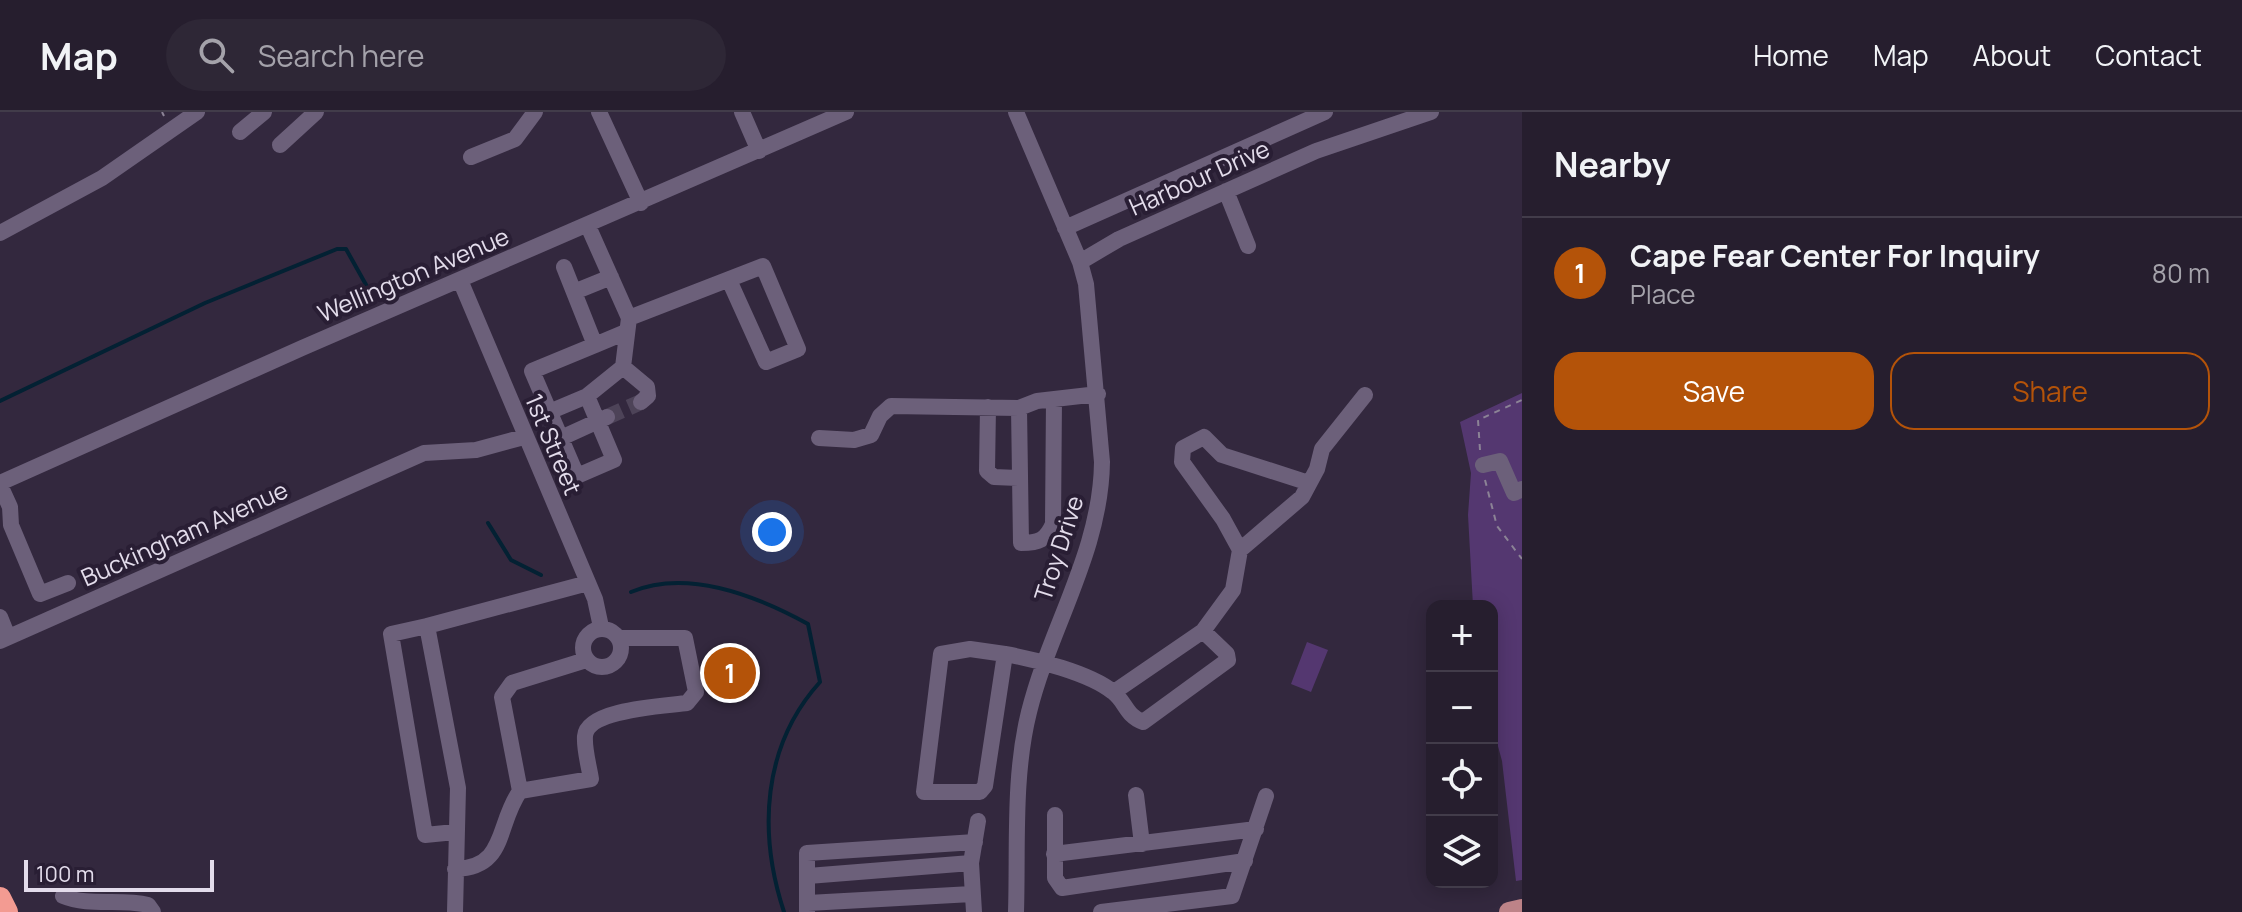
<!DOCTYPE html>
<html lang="en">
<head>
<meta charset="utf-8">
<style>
	:root { --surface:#261e2e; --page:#2e2736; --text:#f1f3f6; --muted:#a4a2aa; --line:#423c4a; --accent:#b45309 }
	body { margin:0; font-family:Manrope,sans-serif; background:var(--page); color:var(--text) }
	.controls { position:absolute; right:24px; bottom:24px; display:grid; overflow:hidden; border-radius:16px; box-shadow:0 4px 20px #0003 }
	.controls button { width:72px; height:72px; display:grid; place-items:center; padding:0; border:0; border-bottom:2px solid var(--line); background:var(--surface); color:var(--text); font:40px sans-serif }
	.scale { position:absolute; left:24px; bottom:20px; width:190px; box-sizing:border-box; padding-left:8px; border:4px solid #e3dceb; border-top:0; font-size:22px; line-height:28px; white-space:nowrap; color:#e3dceb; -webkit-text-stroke:6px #291e34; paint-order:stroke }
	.you { position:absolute; left:772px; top:420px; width:28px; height:28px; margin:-20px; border:6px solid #fff; border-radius:50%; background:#1a73e8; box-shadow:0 0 0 12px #1a73e833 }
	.badge { display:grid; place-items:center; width:52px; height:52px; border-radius:50%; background:var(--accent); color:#fff; font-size:26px; font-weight:700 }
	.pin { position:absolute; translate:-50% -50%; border:4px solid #fff; box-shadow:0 2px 8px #0006 }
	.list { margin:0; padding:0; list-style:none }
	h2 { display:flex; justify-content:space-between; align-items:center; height:104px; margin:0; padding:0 32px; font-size:34px }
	h2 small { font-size:26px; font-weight:400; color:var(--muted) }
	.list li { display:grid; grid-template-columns:52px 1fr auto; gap:24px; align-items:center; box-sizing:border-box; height:112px; padding:0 32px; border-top:2px solid var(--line) }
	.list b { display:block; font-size:30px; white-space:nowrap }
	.list p { margin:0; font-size:26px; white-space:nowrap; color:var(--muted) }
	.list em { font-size:26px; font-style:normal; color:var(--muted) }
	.actions { display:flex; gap:16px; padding:24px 32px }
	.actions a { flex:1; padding:18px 0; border:2px solid var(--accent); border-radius:24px; text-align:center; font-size:28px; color:var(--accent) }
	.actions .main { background:var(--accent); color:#fff }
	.icon { flex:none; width:44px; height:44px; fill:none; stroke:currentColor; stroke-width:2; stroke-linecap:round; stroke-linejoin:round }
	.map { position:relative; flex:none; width:1522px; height:800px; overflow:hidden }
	header { display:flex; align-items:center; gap:48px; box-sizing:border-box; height:112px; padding:0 40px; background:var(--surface); border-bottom:2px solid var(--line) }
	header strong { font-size:38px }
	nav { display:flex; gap:44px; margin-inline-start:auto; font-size:28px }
	.search { width:560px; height:72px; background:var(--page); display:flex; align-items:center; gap:20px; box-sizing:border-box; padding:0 28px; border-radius:44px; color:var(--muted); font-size:30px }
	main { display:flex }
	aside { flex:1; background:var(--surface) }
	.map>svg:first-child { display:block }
	.green { fill:#543770 }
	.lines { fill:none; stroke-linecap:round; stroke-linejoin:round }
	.stream { stroke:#032133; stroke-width:4 }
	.minor-tunnel { stroke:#4d4358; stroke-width:16; stroke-dasharray:16 8; stroke-linecap:butt }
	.path { stroke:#8c8396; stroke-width:2; stroke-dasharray:6 6; stroke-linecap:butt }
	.minor { stroke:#6c607a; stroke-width:16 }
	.major { stroke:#bd8388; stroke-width:20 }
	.highway { stroke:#f39b92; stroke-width:22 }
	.labels { text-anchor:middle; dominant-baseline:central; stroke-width:8; stroke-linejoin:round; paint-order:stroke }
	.street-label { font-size:24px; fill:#e3dceb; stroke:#291e34 }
</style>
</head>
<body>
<header>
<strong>Map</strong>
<div class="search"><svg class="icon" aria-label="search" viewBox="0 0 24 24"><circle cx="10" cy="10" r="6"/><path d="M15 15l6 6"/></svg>Search here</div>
<nav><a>Home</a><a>Map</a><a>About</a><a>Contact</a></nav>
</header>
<main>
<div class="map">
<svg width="1522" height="800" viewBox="0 0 1522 800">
	<rect width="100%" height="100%" fill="#33283e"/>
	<path class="green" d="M 1522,281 L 1522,768 L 1516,769 L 1502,649 L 1492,612 L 1492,494 L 1473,494 L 1468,403 L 1471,361 L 1460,310 Z
		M 1307,530 L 1328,538 L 1311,580 L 1291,572 Z"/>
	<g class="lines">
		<path class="stream" d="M 0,289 L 205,191 L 337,137 L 346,137 L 374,187
			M 488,411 L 511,448 L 541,463
			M 631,480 C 688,456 757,484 808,512 L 820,570 C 762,634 758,721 784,800"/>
		<path class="minor-tunnel" d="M 607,305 L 641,290"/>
		<path class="path" d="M 162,0 L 164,4
			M 1480,338 L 1478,308 L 1522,288
			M 1485,368 L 1497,414 L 1522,447"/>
		<path class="minor" d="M 599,0 L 641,91
			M 742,0 L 759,39
			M 1016,0 L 1080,150 L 1086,172 L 1102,350 C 1101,439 1050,515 1029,600 C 1013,664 1018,735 1016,800
			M 240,20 L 264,0
			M 280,33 L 316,0
			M 471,45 L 515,27 L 535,0
			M 1226,79 L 1248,134
			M 588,114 L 629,206
			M 1065,116 L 1325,0
			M 0,121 L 102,66 L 197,0
			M 1080,150 L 1119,127 L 1316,39 L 1431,0
			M 564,155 L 595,233 L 532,259 L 577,364 L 614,348 L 587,284 L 623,255 L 629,206 L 763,154 L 798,237 L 766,250 L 729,168
			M 460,168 L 595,487 L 601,515
			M 574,180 L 611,165
			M 595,233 L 626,220
			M 623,255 L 647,275 L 648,284 L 641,290
			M 988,295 L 987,359 L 994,365 L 1019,366
			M 1019,296 L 1021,431 C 1039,431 1046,428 1053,412 L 1054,287
			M 549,300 L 587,284
			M 561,326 L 607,305
			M 819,326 L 854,328 L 871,323 L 880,304 L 891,294 L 1019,296 L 1037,289 L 1098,282
			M 1483,353 L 1500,349 L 1514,381 L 1522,377
			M 0,371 L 302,236 L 846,0
			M 0,373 L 10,395 L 11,413 L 40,482 L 68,471
			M 1240,438 L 1223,407 L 1182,350 L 1183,336 L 1204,325 L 1222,343 L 1309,371
			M 0,505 L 8,525
			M 427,514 L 391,522 L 425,723 L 455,720
			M583 536a19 19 0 1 1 38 0a19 19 0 1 1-38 0Z
			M 1203,519 L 1233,478 L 1240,438 L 1302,385 L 1317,357 L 1322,337 L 1365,283
			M 0,529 L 424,341 L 476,338 L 524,325
			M 970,537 L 1005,542 L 985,674 L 980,680 L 924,680 L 941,542 Z
			M 1005,542 C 1034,547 1090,561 1113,580 C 1126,590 1126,604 1143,610 L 1228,548 L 1227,542 L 1203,519 L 1114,580
			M 586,548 L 512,571 L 502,585 L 520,679 L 591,667 C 589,654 584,637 585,624 C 587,597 665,594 687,591 L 696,580 L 685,526 L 619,526
			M 1136,683 L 1142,732
			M 1055,703 L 1055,766 L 1062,776 L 1245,749
			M 1054,742 L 1256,717
			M 455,757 C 507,756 496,713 520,679
			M 808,764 L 971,751
			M 63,784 C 89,795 121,786 148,793 L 153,800
			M 808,791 L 972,782
			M 455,800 L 458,676 L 427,514 L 588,471
			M 807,800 L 807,741 L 975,730
			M 974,800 L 971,751 L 978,709
			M 1101,800 L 1232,784 L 1266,684"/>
		<path class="major" d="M 1509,800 L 1522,797"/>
		<path class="highway" d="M 0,786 L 7,800"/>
	</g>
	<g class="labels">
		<g class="street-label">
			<text transform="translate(1199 65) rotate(-24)">Harbour Drive</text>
			<text transform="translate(413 162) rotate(-23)">Wellington Avenue</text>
			<text transform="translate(554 332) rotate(67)">1st Street</text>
			<text transform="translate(184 421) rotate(-24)">Buckingham Avenue</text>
			<text transform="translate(1058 436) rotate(-72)">Troy Drive</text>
		</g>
	</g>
</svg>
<div class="controls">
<button>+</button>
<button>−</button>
<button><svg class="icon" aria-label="locate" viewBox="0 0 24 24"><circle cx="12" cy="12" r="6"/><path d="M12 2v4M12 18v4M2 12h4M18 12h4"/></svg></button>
<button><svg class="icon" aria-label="layers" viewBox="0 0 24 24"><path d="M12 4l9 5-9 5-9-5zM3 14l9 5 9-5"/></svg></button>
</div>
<div class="scale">100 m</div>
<div class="you"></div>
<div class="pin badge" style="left:730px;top:561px">1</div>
</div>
<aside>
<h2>Nearby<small></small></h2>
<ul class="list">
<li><span class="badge">1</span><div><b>Cape Fear Center For Inquiry</b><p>Place</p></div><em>80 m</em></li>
</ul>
<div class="actions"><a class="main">Save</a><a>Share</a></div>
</aside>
</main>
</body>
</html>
